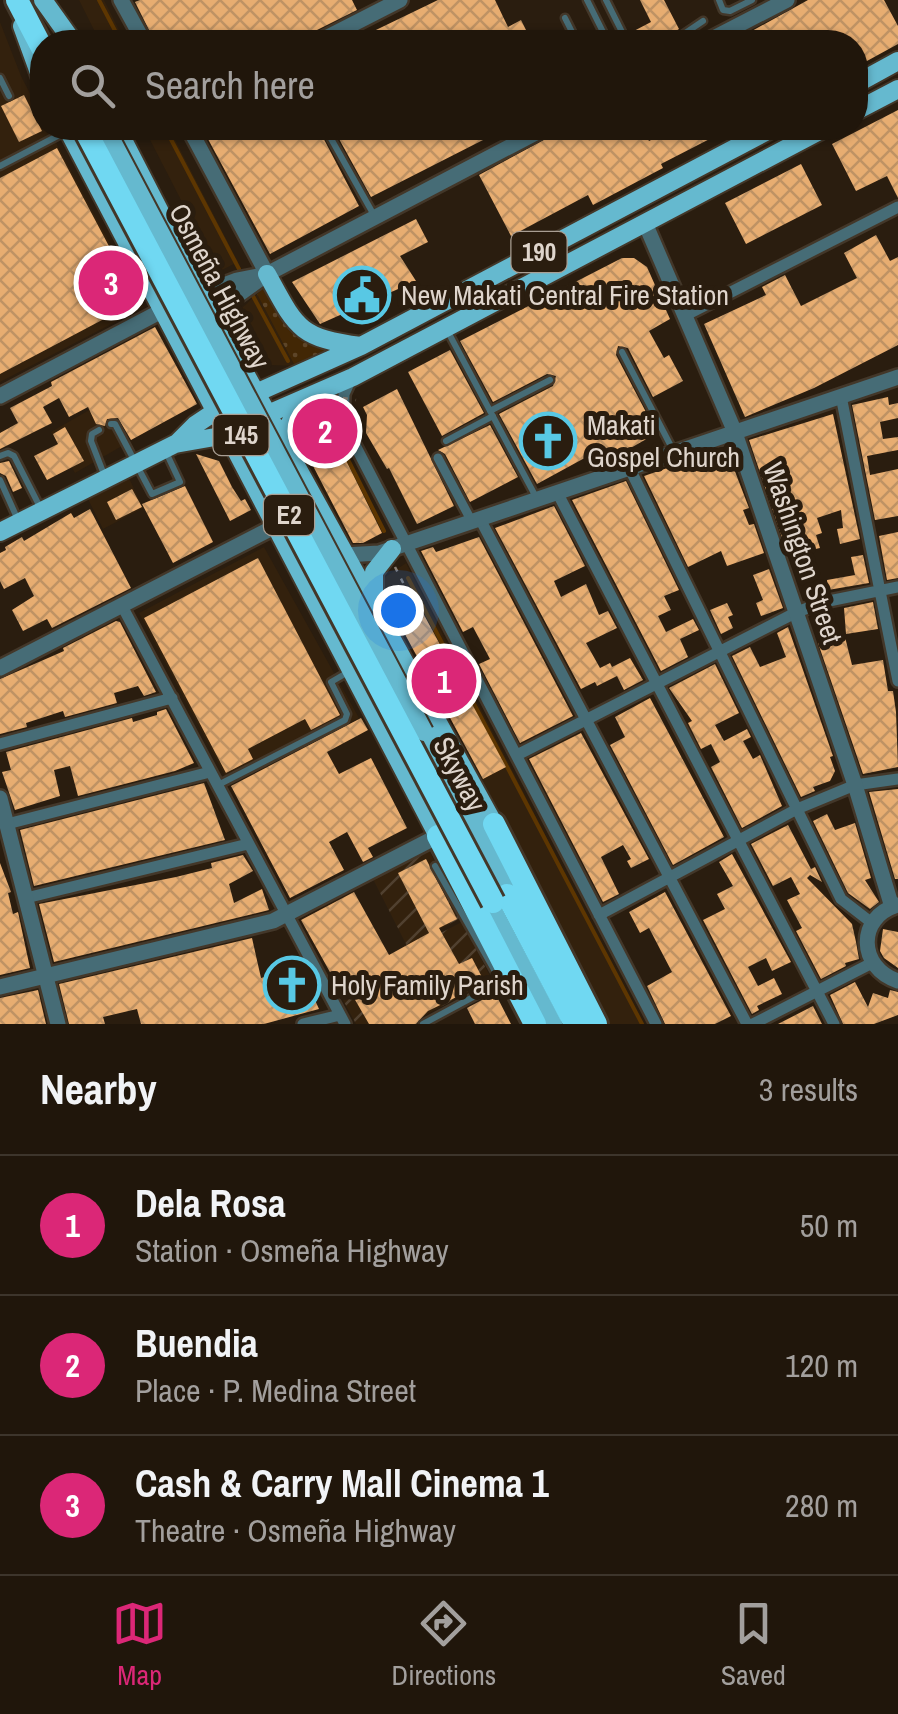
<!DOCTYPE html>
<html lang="en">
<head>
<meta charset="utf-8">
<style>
	:root { --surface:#20160b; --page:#281f14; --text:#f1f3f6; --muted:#a29f9d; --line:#3d352c; --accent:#db2777 }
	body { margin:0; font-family:"Archivo Narrow",sans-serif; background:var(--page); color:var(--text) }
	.you { position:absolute; left:398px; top:610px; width:35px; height:35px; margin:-25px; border:8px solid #fff; border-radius:50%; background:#1a73e8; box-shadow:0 0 0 15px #1a73e833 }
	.badge { display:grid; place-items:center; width:65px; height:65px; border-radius:50%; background:var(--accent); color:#fff; font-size:32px; font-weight:700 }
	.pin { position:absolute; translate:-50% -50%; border:5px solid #fff; box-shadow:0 2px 10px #0006 }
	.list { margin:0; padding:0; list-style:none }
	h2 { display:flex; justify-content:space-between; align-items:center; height:130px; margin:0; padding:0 40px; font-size:42px }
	h2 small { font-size:32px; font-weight:400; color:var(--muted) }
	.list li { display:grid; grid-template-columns:65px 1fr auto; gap:30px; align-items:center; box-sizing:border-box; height:140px; padding:0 40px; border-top:2px solid var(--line) }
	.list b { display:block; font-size:38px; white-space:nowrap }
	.list p { margin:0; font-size:32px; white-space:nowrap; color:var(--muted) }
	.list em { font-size:32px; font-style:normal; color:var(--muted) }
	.icon { flex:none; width:55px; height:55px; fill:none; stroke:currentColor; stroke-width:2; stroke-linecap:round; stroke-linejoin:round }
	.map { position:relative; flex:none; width:898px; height:1024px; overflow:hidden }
	.search { position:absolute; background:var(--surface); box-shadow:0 2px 8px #0004; left:30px; right:30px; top:30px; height:110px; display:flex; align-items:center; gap:25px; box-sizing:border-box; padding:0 35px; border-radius:40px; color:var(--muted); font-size:38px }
	.sheet { height:550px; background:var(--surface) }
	nav { display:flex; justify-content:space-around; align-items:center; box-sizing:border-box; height:140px; border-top:2px solid var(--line); background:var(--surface); font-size:28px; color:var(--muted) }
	nav a { display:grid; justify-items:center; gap:5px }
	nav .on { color:var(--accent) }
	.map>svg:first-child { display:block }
	.built { fill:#33210d }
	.industrial { fill:url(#industrial-furrows) }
	.green { fill:url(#green-dots) }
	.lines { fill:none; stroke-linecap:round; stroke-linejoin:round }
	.stream { stroke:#5d3601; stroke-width:4 }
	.building { fill:url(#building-cross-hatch) }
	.service-casing { stroke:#433729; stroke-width:11 }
	.pedestrian-casing { stroke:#433729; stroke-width:14 }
	.minor-casing { stroke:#433729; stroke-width:16 }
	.tertiary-casing { stroke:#433729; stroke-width:20 }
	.primary-casing { stroke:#433729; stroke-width:22 }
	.motorway-casing { stroke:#433729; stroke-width:28 }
	.path { stroke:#8d8176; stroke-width:2.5; stroke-dasharray:5 8; stroke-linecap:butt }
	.service { stroke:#466c76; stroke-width:6 }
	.pedestrian { stroke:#466c76; stroke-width:9 }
	.minor { stroke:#466c76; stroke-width:11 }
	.tertiary { stroke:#466c76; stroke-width:15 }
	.primary { stroke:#65b9cf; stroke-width:18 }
	.motorway { stroke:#70d8f2; stroke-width:22 }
	.primary-bridge-casing { stroke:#433729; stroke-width:22; stroke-linecap:butt }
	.motorway-bridge-casing { stroke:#433729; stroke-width:28; stroke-linecap:butt }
	.path-bridge { stroke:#8d8176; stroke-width:2.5; stroke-dasharray:5 8; stroke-linecap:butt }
	.primary-bridge { stroke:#65b9cf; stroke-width:18 }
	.motorway-bridge { stroke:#70d8f2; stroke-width:22 }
	.labels { text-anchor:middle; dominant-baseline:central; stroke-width:10; stroke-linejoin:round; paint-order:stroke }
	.shield { fill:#2a1d0f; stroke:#a99e93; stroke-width:2.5 }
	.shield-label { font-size:25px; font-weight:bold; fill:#dfd5cc }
	.street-label { font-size:28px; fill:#dfd5cc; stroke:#2a1d0f }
	.poi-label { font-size:28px; fill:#dfd5cc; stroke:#2a1d0f; text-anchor:start }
</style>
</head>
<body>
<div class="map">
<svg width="898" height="1024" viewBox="0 0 898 1024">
	<defs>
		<pattern id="industrial-furrows" width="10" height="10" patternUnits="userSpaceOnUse" patternTransform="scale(2.5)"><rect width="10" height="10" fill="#33210d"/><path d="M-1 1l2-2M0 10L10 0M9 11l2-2" fill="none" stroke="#50402f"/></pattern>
		<pattern id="green-dots" width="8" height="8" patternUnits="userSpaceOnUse" patternTransform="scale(2.5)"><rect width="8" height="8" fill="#422705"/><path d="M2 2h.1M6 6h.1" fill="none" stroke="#5d4528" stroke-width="1.8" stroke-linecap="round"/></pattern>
		<pattern id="building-cross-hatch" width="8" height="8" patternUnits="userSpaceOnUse" patternTransform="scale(2.5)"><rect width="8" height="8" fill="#e7ad71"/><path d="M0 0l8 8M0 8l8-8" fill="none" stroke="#be9264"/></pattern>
	</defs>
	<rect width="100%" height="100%" fill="#2a1d0f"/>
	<path class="built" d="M 79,0 L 104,0 L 125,42 L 100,42 Z
		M 0,22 L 21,76 L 42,117 L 42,128 L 48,128 L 144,307 L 0,382 Z
		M 144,128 L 169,128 L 238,262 L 218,272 Z
		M 257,294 L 295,366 L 270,365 L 254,356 L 230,319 Z
		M 105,401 L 129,442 L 75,473 L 51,432 Z
		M 128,476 L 143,508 L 103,529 L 87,497 Z
		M 264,547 L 359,718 L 230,785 L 139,613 Z
		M 406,563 L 642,1024 L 608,1024 L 437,692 L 387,604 L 378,582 Z"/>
	<path class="industrial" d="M 427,845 L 459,919 L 407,946 L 372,877 Z
		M 462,922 L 492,980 L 408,1024 L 356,1024 L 336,987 Z"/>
	<path class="green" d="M 267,285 L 331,348 L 295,366 L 257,294 Z"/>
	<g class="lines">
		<path class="stream" d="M 99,0 L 121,42
			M 165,128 L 239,269
			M 253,296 L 288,361
			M 326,416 L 384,531
			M 408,578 L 642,1024"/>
	</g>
	<path class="building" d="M 140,0 L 352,0 L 357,10 L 313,32 L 303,42 L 155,42 L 135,2 Z
		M 438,0 L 495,0 L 508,27 L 521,20 L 532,42 L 351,42 Z
		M 640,0 L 664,0 L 679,29 L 658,42 L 626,42 L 630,33 L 651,22 Z
		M 808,0 L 884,0 L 898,26 L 898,44 L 856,67 L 856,42 L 732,42 Z
		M 24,95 L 42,131 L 19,142 L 1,106 Z
		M 898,110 L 898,198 L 887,176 L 856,191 L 832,144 Z
		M 202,128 L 318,128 L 359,206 L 270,254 Z
		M 333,128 L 477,128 L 483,140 L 371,197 Z
		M 566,128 L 641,128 L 649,141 L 675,128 L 731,128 L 661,164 L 663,168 L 593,205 L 588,195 L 511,236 L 479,175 Z
		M 57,148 L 138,301 L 0,374 L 0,178 Z
		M 801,164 L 822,205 L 746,244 L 725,203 Z
		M 416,219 L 428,242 L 400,256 L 416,281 L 320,324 L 292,282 Z
		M 876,235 L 890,261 L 898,257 L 898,345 L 814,388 L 745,417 L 704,324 L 766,295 L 762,287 L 785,275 L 801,306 L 857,278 L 844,253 Z
		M 622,258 L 634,258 L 647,267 L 670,319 L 649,331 L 664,358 L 669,355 L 683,381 L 653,397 L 628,348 L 618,346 L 616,355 L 657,433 L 599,466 L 592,454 L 537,484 L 499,414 L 553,386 L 556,376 L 547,374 L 493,402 L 460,341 Z
		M 155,327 L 197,404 L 131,440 L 118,418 L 107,419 L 105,426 L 96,424 L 88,407 L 69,417 L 59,398 L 43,407 L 52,423 L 0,449 L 0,433 L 18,423 L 10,408 L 52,386 L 51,382 Z
		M 450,350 L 484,413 L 442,436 L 408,372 Z
		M 397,389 L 454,506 L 417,524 L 389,468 L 387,469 L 366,433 L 367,415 L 363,407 Z
		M 888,397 L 889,405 L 898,403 L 898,418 L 880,422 L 883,439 L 898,437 L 898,450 L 867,456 L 870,475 L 898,469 L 898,516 L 875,520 L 852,405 Z
		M 833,414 L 860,539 L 840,544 L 837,529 L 843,528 L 841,510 L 817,518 L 822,533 L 816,535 L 820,548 L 788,555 L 749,440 Z
		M 325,418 L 382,533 L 363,543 L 353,543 L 312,464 L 331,453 L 315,423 Z
		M 490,425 L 518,477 L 470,502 L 445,454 L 438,450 Z
		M 65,427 L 84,461 L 47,480 L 34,456 L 58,444 L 53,434 Z
		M 726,448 L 749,508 L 743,510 L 749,525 L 754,524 L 764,553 L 727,566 L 721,551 L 688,567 L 644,476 Z
		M 196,454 L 219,461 L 232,487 L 241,501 L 245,499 L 251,510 L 230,521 Z
		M 9,461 L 22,488 L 13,492 L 6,476 L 0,473 L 0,463 Z
		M 626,481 L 679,590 L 664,596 L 671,610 L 658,616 L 666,632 L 693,619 L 699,630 L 680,639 L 688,657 L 661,671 L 572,500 Z
		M 185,486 L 213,542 L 173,563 L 142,504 Z
		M 132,489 L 142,507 L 116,520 L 107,502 Z
		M 554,506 L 585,566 L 554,581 L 561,597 L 586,584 L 599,615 L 608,611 L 617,628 L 586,643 L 600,668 L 610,663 L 612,667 L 630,658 L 643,680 L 624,690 L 617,676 L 597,686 L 595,682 L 581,689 L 495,528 Z
		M 90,509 L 131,588 L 52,628 L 47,619 L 23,631 L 12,610 L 34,596 L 25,578 L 4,589 L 0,581 L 0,553 L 6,550 L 5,547 L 22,537 L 24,541 L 71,513 L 74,518 Z
		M 898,532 L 898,578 L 887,580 L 879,536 Z
		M 479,537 L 573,716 L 520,743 L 479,664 L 490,659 L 473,627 L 463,632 L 421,551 L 433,547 L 436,552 Z
		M 863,555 L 869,583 L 828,590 L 827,580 L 855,575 L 851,557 Z
		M 258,558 L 340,715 L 311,730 L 305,719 L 248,749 L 253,759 L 226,773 L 144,618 Z
		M 769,569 L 783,608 L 761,616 L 756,603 L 763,600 L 753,575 Z
		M 416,600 L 506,767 L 483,779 L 393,612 Z
		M 873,602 L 878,629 L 846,634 L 844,608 Z
		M 727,603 L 733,615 L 728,617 L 733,628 L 721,634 L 710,610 Z
		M 116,621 L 120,622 L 156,692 L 144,696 L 138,686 L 114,693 L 117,703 L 65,717 L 63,711 L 26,723 L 27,727 L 0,734 L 0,679 L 64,651 L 63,648 Z
		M 788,627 L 833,756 L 830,757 L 835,771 L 830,781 L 813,787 L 815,791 L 801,797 L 732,656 L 750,647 L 760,667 L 786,657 L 777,633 Z
		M 845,637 L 852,665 L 883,660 L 888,691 L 893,691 L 896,712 L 898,767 L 863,774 L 818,643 Z
		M 715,664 L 739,713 L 715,725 L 724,741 L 747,729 L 751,737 L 743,741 L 753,759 L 760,755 L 782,806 L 742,828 L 711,767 L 720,762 L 711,744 L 701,749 L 688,723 L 692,721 L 669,688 Z
		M 650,698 L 724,837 L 673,865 L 610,745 L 625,737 L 615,717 Z
		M 166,709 L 194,763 L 175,771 L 78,796 L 70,766 L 54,770 L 60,796 L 15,810 L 2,772 L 11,770 L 6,752 L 132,718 L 133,722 L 157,715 L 157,712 Z
		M 361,718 L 368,730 L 327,752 L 339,774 L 371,758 L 407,828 L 368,848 L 373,857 L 363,862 L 347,832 L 329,842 L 344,870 L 290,898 L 231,786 Z
		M 581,733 L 649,859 L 631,868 L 627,861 L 631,859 L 623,845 L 601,857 L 619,894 L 603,902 L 529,759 Z
		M 204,783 L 225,840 L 34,886 L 20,830 Z
		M 898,789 L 898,879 L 895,879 L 869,792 Z
		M 827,814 L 835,830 L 855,823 L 871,878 L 865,880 L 879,902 L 870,909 L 848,893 L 813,821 Z
		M 788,825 L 811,869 L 815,867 L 822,882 L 810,875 L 807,878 L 852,924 L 856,942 L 859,959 L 845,963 L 846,966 L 821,979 L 796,931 L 802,928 L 787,900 L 800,894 L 791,877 L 773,886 L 751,844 Z
		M 732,854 L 791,962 L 772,971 L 766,958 L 748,967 L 758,986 L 774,978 L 782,994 L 757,1006 L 759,1010 L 752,1014 L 703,920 L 725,909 L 717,894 L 733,886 L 719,862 Z
		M 243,855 L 253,871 L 229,884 L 234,903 L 262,889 L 269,910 L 54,962 L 39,904 L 176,877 L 212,868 L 211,863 Z
		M 426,859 L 457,919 L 439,928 L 459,964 L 472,958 L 485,983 L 428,1011 L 416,1024 L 369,1024 L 343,979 L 336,983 L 301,920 L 354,892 L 389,955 L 429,933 L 398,873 Z
		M 0,863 L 11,892 L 8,893 L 13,914 L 18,912 L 30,968 L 0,975 Z
		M 665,892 L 731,1016 L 715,1024 L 665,1024 L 647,986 L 672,972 L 649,928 L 640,933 L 629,912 Z
		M 883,929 L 898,932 L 898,968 L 884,958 L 880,951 Z
		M 252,938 L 261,978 L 300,967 L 319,1009 L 264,1024 L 141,1024 L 137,1009 L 103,1017 L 105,1024 L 69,1024 L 59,984 Z
		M 855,982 L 868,1007 L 873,993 L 888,998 L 890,990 L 898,992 L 898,1015 L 874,1024 L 843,1024 L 830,995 Z
		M 38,990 L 46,1024 L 0,1024 L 0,998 Z
		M 495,993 L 511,1024 L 475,1024 L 467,1008 Z
		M 813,1006 L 822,1024 L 778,1024 Z"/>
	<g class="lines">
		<g class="service-casing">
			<path id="service" d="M 587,0 L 608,42
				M 606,0 L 624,36
				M 719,0 L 723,10 L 730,11 L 752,0
				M 565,18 L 577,42
				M 672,42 L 703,21
				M 0,78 L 9,96
				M 325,128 L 375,217
				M 0,166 L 67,131
				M 447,330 L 537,499
				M 622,352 L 674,452
				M 490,411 L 550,380
				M 111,424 L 115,424 L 152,494 L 180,482 L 165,450
				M 99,430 L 92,434 L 91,441 L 105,477
				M 446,441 L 493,416
				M 0,456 L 8,453 L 14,456 L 41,509
				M 0,480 L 18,520
				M 218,785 L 345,720 L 347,714 L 331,682 L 350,671
				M 435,866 L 501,982
				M 423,1024 L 501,982"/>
		</g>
		<g class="pedestrian-casing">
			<path id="pedestrian" d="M 438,458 L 472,522"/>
		</g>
		<g class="minor-casing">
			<path id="minor" d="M 684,316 L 898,207
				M 350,381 L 344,394 L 343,422 L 656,1024
				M 841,396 L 898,681
				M 629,467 L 841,899 L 872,923
				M 557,492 L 834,1024
				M 480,519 L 747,1024
				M 121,604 L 345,1024
				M 0,744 L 172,698
				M 517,755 L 797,612 L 824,602 L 898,587
				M 7,824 L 210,772
				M 26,898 L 248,844
				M 599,915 L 797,809 L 855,785 L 898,779
				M 303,1024 L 340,1015
				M 753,1024 L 872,963"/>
		</g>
		<g class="tertiary-casing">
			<path id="tertiary" d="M 121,0 L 144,42
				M 318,42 L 400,0
				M 706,42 L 787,0
				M 189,128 L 267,274
				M 645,223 L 734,430 L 855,785 L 892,907
				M 195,296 L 237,280 L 263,275
				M 205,319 L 267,274 L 545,128
				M 0,396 L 169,307
				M 345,555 L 379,553 L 898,377
				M 0,668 L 274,527
				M 0,798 L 58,1024
				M 898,905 C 856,917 858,968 898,981
				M 0,987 L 273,921 L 438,836"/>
		</g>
		<g class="primary-casing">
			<path id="primary" d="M 43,0 L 73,42
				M 22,26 L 42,81
				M 856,84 L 898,61
				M 856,111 L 898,89
				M 67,128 L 438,836 L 448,837
				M 117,128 L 213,315 L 494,824 L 497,836
				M 267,274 C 296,327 298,338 361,346
				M 176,444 L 195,425 L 216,411 L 361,346 L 773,128
				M 289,451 L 290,423 L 310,400
				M 0,532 L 175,444 L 215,437 L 353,377 L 825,128
				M 374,600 L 374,572 L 392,549
				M 424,732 L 520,904
				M 483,892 L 553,1024"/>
		</g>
		<g class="motorway-casing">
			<path id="motorway" d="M 17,0 L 42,48
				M 494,824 L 596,1024
				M 438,836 L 535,1024
				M 507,895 L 575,1024"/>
		</g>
		<path class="path" d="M 395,567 L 413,602
			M 390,599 L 396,610"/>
		<use href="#service" class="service"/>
		<use href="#pedestrian" class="pedestrian"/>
		<use href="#minor" class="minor"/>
		<use href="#tertiary" class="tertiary"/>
		<use href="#primary" class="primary"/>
		<use href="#motorway" class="motorway"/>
		<g class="primary-bridge-casing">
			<path id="primary-bridge" d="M 105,128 L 424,732"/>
		</g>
		<g class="motorway-bridge-casing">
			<path id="motorway-bridge" d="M 84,128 L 493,902"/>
		</g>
		<path class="path-bridge" d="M 330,396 L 356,400"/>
		<use href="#primary-bridge" class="primary-bridge"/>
		<use href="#motorway-bridge" class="motorway-bridge"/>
	</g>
	<defs>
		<g id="civic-ring" transform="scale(2.875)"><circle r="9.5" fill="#2a1d0f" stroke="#58c8e4" stroke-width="1.5"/><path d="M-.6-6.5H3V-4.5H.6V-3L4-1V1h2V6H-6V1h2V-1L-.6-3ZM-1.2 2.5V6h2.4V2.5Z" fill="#58c8e4"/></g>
		<g id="church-ring" transform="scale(2.875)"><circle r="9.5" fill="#2a1d0f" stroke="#58c8e4" stroke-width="1.5"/><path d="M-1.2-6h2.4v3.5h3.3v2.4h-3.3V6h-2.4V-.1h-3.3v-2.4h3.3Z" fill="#58c8e4"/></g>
	</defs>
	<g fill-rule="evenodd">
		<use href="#civic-ring" x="362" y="295"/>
		<use href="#church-ring" x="548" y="441"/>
		<use href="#church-ring" x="292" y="985"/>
	</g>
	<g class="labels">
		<g class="shield">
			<rect x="511.5" y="232" width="55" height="40" rx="8"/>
			<rect x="213.5" y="415" width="55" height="40" rx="8"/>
			<rect x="264" y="495" width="50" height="40" rx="8"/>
		</g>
		<g class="shield-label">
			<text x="539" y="252">190</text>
			<text x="241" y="435">145</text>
			<text x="289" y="515">E2</text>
		</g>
		<g class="street-label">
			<text transform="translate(220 286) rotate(62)">Osmeña Highway</text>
			<text transform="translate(803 553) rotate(71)">Washington Street</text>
			<text transform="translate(460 774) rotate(62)">Skyway</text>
		</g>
		<g class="poi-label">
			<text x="401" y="295">New Makati Central Fire Station</text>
			<text x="587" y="425">Makati<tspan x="587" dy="32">Gospel Church</tspan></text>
			<text x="331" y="985">Holy Family Parish</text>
		</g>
	</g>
</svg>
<div class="you"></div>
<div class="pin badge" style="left:444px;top:681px">1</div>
<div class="pin badge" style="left:325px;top:431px">2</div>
<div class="pin badge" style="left:111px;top:283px">3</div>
<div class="search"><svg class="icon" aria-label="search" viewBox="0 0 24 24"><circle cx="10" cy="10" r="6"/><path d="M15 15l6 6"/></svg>Search here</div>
</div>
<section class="sheet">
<h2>Nearby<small>3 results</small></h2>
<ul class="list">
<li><span class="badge">1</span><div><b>Dela Rosa</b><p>Station · Osmeña Highway</p></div><em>50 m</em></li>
<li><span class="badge">2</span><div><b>Buendia</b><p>Place · P. Medina Street</p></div><em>120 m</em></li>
<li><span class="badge">3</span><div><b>Cash &amp; Carry Mall Cinema 1</b><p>Theatre · Osmeña Highway</p></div><em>280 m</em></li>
</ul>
</section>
<nav>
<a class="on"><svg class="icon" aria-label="map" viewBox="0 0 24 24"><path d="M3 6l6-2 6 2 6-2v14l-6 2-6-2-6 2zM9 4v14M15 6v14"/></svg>Map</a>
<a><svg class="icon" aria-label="directions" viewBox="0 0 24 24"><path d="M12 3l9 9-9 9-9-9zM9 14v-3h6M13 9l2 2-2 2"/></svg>Directions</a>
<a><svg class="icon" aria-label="saved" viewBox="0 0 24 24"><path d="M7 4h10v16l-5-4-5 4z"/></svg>Saved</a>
</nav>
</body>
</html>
